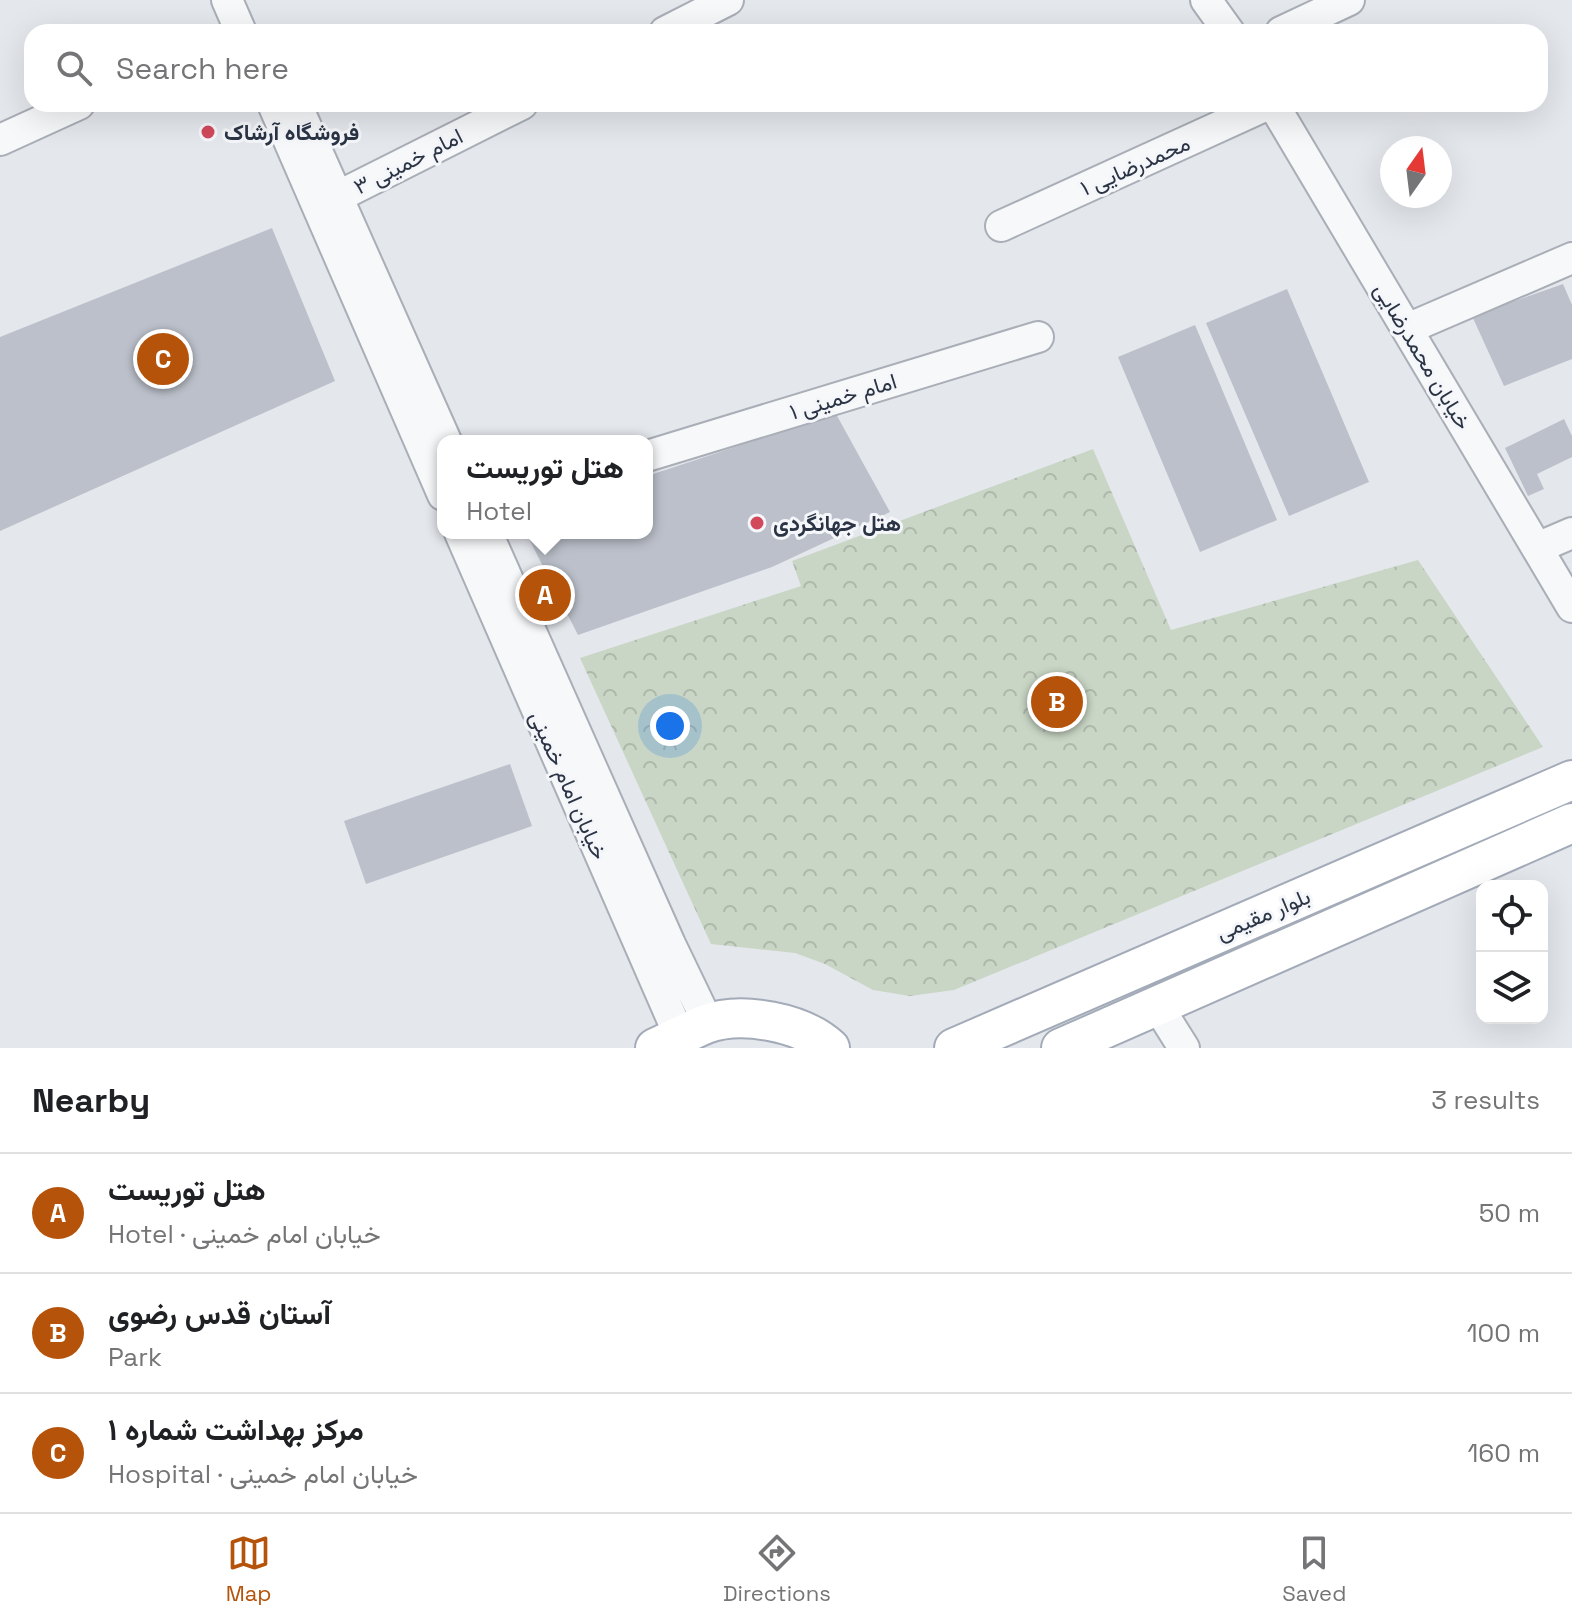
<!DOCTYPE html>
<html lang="en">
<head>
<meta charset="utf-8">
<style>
	:root { --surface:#fff; --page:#f6f6f6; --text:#202124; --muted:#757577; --line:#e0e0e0; --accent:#b45309 }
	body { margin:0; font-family:"Space Grotesk",Vazirmatn,sans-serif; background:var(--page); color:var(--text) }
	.controls { position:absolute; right:24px; bottom:24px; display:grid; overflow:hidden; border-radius:16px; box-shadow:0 8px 32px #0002 }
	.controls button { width:72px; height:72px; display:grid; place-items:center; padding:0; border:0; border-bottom:2px solid var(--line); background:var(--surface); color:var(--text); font:40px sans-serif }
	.compass { position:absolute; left:1380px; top:136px; width:72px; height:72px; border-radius:50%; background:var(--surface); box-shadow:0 8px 32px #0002; rotate:14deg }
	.you { position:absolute; left:670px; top:726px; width:28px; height:28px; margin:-20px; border:6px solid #fff; border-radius:50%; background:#1a73e8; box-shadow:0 0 0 12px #1a73e833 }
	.badge { display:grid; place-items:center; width:52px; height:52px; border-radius:50%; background:var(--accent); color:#fff; font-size:26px; font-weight:700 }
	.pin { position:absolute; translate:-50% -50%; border:4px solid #fff; box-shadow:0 2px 8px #0006 }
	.popup { position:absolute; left:437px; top:435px; width:216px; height:104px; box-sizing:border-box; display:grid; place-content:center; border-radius:16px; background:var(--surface); filter:drop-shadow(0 2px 6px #0005); font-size:26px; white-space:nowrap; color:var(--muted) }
	.popup b { font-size:30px; color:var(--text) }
	.popup::after { content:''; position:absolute; left:50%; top:100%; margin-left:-16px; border:16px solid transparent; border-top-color:var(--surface) }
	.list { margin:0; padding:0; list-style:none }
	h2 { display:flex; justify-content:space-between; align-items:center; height:104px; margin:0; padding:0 32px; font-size:34px }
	h2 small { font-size:26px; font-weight:400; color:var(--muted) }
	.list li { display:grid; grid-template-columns:52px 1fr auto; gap:24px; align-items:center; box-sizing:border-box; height:120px; padding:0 32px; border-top:2px solid var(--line) }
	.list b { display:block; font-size:30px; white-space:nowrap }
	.list p { margin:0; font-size:26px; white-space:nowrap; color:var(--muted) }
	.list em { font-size:26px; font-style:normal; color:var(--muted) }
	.icon { flex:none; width:44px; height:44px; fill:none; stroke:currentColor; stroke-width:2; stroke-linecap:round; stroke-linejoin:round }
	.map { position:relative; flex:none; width:1572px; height:1048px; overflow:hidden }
	.search { position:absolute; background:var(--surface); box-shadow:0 8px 32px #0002; left:24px; right:24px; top:24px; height:88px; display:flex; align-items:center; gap:20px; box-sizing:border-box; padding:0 28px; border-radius:24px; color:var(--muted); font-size:30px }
	.sheet { height:464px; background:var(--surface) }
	nav { display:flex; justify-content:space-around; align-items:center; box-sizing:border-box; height:112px; border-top:2px solid var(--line); background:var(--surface); font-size:22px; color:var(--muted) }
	nav a { display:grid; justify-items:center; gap:4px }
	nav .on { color:var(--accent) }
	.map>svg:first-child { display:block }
	.park { fill:url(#park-crowns) }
	.building { fill:#bbc0ca }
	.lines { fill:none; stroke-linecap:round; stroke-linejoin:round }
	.minor-casing { stroke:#a9aeb7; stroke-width:34 }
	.major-casing { stroke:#a3abb8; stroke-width:42 }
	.minor { stroke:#f7f8fa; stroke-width:30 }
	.major { stroke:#fff; stroke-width:38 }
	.poi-dot { fill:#d1495b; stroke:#f4f6f9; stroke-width:3 }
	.labels { text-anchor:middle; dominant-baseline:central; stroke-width:6; stroke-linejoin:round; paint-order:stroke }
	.poi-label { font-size:22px; font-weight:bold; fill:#2b3445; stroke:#f4f6f9; text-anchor:start }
	.street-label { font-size:22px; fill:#2b3445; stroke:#f4f6f9 }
</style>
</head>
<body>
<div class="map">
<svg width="1572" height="1048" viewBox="0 0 1572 1048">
	<defs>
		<pattern id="park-crowns" width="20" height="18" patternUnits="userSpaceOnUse" patternTransform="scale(2)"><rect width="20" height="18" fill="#c9d6c5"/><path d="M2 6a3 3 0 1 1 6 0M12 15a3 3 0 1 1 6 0" fill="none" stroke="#adb8ab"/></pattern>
	</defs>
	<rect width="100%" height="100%" fill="#e4e7ec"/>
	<path class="park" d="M 1093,449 L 1171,630 L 1418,560 L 1543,747 L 954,990 L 910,996 L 873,990 L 825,964 L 795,953 L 711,944 L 580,658 L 801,586 L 792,561 Z"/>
	<path class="building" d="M 272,228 L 335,381 L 0,531 L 0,337 Z
		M 1563,284 L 1572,305 L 1572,359 L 1504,386 L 1472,316 Z
		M 1287,289 L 1369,482 L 1289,516 L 1206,323 Z
		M 1195,325 L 1277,520 L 1200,552 L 1118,357 Z
		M 836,414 L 890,512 L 772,567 L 578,635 L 526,533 L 647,533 L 647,476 Z
		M 1564,419 L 1572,436 L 1572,457 L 1537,474 L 1544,489 L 1528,496 L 1505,448 Z
		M 510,764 L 532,826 L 366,884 L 344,821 Z"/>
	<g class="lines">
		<g class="minor-casing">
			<path id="minor" d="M 227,0 L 241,32
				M 1206,0 L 1229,32
				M 665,32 L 728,0
				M 1281,32 L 1349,0
				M 273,104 L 443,495
				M 296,104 L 446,441
				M 1273,104 L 1572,607
				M 0,140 L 79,104
				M 337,197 L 522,104
				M 1001,226 L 1269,104
				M 1407,329 L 1572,258
				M 647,456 L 1038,337
				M 460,533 L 680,1037
				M 487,533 L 670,944 L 708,1023
				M 1537,548 L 1572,533
				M 1157,1005 L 1184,1048"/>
		</g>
		<g class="major-casing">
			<path id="major" d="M 655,1048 C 672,1040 689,1031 706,1024 C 742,1011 802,1022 830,1048
				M 954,1048 L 1572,780
				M 1061,1048 L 1572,823"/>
		</g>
		<use href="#minor" class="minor"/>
		<use href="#major" class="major"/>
	</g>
	<g class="poi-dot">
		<circle cx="208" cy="132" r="8"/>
		<circle cx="757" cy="523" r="8"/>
	</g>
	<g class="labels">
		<g class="poi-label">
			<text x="224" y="132">فروشگاه آرشاک</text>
			<text x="773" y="523">هتل جهانگردی</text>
		</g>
		<g class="street-label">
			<text transform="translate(408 161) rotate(-27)">امام خمینی ۳</text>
			<text transform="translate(1135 165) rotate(-24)">محمدرضایی ۱</text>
			<text transform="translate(1423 356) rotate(59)">خیابان محمدرضایی</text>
			<text transform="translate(843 396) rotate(-17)">امام خمینی ۱</text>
			<text transform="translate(569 785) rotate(66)">خیابان امام خمینی</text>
			<text transform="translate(1263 914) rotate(-23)">بلوار مقیمی</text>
		</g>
	</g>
</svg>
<div class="controls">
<button><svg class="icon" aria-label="locate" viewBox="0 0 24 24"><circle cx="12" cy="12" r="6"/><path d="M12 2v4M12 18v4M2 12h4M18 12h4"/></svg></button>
<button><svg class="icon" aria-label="layers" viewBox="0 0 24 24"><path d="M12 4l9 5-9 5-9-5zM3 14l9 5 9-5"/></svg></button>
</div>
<svg class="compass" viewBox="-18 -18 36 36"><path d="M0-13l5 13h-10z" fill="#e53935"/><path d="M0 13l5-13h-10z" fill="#757577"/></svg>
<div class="you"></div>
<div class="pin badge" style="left:545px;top:595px">A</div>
<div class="popup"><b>هتل توریست</b>Hotel</div>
<div class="pin badge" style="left:1057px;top:702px">B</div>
<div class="pin badge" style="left:163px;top:359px">C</div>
<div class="search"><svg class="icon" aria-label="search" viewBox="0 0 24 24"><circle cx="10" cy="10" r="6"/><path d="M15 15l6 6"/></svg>Search here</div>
</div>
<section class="sheet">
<h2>Nearby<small>3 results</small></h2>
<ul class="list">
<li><span class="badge">A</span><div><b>هتل توریست</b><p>Hotel · خیابان امام خمینی</p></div><em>50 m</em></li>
<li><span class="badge">B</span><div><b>آستان قدس رضوی</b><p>Park</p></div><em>100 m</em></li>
<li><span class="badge">C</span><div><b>مرکز بهداشت شماره ۱</b><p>Hospital · خیابان امام خمینی</p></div><em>160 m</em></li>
</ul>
</section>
<nav>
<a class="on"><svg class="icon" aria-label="map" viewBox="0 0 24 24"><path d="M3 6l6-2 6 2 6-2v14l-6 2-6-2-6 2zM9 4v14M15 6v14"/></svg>Map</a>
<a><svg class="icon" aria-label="directions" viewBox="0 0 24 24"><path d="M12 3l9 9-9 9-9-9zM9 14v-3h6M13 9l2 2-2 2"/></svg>Directions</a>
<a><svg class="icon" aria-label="saved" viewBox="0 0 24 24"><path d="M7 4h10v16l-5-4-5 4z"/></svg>Saved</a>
</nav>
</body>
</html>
